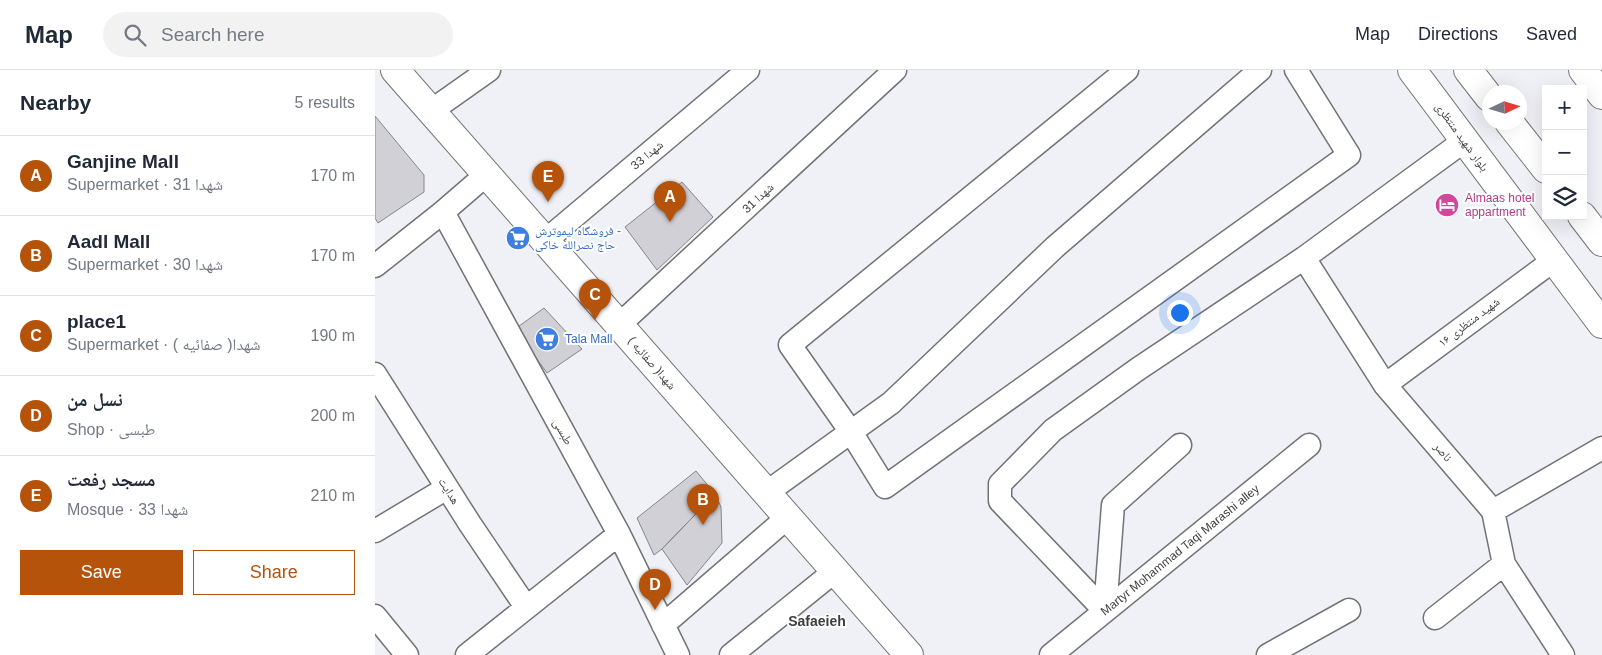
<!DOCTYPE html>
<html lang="en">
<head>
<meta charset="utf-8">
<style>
	:root { --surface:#fff; --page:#f2f2f3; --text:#1f2937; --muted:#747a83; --line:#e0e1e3; --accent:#b45309 }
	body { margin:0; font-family:Arial,"Noto Naskh Arabic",sans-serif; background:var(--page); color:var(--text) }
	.controls { position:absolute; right:15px; top:15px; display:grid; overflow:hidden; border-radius:0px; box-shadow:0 5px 20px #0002 }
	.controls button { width:45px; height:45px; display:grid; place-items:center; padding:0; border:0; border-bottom:1px solid var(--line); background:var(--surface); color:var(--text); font:25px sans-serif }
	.compass { position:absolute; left:1107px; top:15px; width:45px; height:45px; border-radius:50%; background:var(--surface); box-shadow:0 5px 20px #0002; rotate:86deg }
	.you { position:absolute; left:804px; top:242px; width:18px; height:18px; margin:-12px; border:4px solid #fff; border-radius:50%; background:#1a73e8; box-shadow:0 0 0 8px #1a73e833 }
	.badge { display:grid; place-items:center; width:32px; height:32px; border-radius:50%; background:var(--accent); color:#fff; font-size:16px; font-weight:700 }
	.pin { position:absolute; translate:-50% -41px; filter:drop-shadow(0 1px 2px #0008) }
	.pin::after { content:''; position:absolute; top:26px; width:18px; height:15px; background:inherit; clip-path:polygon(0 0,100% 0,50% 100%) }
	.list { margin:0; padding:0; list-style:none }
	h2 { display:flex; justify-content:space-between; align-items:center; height:65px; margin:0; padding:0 20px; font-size:21px }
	h2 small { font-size:16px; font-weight:400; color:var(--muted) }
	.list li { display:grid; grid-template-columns:32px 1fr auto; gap:15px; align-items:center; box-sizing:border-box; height:80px; padding:0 20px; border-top:1px solid var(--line) }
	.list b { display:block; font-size:19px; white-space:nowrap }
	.list p { margin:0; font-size:16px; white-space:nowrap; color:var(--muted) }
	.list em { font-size:16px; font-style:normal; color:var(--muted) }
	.actions { display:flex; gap:10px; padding:15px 20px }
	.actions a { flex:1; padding:11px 0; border:1px solid var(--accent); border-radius:0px; text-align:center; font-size:18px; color:var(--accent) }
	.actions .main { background:var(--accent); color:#fff }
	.icon { flex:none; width:28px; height:28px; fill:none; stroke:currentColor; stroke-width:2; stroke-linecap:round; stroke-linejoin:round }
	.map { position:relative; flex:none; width:1227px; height:585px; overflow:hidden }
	header { display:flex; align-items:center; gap:30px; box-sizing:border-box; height:70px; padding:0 25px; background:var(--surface); border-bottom:1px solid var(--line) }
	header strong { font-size:24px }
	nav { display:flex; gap:28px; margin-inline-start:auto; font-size:18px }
	.search { width:350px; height:45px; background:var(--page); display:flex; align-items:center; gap:12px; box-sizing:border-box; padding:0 18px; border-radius:28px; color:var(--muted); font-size:19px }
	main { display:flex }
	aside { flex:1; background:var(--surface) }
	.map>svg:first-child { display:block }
	.building { fill:#d0d0d6; stroke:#85858b }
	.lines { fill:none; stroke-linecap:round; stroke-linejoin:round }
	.minor-casing { stroke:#727278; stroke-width:25 }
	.major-casing { stroke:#727278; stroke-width:30 }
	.minor { stroke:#fff; stroke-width:22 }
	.major { stroke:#fff; stroke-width:28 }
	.labels { text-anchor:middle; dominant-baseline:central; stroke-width:4; stroke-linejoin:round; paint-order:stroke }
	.street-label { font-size:12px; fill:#3d3d3f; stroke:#fff }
	.hotel-label { font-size:12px; fill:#b23c85; stroke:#fff; text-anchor:start }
	.shop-label { font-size:12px; fill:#366cbe; stroke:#fff; text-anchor:start }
	.neighbourhood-label { font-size:14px; font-weight:bold; fill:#3d3d3f; stroke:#fff }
</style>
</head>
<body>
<header>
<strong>Map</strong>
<div class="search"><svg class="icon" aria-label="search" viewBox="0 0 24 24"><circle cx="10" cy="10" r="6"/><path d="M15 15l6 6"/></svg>Search here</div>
<nav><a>Map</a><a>Directions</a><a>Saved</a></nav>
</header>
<main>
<aside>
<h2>Nearby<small>5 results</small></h2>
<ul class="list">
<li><span class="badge">A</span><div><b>Ganjine Mall</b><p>Supermarket · شهدا 31</p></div><em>170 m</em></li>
<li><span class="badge">B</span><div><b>Aadl Mall</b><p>Supermarket · شهدا 30</p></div><em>170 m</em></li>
<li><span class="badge">C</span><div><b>place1</b><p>Supermarket · شهدا( صفائیه )</p></div><em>190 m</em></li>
<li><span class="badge">D</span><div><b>نسل من</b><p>Shop · طبسی</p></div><em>200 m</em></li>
<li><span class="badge">E</span><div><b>مسجد رفعت</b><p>Mosque · شهدا 33</p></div><em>210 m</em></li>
</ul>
<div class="actions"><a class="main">Save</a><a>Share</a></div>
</aside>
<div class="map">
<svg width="1227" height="585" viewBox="0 0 1227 585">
	<rect width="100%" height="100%" fill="#f0f1f7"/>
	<path class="building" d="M 0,46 L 49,105 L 49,122 L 3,153 L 0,148 Z
		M 307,112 L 338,147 L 282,200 L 250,157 Z
		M 169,238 L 207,279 L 172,303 L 140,259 Z
		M 321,401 L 340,424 L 287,479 L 279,485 L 262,448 Z
		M 340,424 L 346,437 L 347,473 L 312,515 L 287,479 Z"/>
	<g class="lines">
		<g class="minor-casing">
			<path id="minor" d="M 752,0 L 415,275 L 476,362 L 510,417 L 974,85 L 921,0
				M 56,41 L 114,0
				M 68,142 L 244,464 L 303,585
				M 170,171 L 373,0
				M 929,188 L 1010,315 L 1118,441 L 1129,494 L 1188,585
				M 0,196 L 68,142 L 112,104
				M 244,255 L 520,0
				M 0,304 L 95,454 L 151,537
				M 1010,315 L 1179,190
				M 391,423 L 516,333 L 680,177 L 885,0
				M 1118,441 L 1227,378
				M 0,461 L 72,418
				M 730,541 L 625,431 L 625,414 L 678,360 L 763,299 L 929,188 L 1089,71
				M 730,541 L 738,435 L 805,375
				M 0,546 L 32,585
				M 1060,548 L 1129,494
				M 288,555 L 413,447
				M 92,585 L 244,464
				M 356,585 L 460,501
				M 676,585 L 934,375
				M 893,585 L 974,540"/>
		</g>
		<g class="major-casing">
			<path id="major" d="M 20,0 L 534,585
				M 1037,0 L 1227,254
				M 1093,0 L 1114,27
				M 1208,0 L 1227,25
				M 1134,52 L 1171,99
				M 1207,146 L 1227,172"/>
		</g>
		<use href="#minor" class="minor"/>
		<use href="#major" class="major"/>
	</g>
	<defs>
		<g id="hotel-disc" transform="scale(1.25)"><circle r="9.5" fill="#d1479c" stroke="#fff"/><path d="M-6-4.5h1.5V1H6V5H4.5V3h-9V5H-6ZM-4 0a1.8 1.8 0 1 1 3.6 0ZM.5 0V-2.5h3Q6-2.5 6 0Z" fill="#fff"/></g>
		<g id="supermarket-disc" transform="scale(1.25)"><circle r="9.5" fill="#3f7fe0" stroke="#fff"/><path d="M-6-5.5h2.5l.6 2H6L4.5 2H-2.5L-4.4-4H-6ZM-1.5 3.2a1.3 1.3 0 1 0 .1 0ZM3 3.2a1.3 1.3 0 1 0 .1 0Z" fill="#fff"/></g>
	</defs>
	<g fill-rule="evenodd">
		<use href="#hotel-disc" x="1072" y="135"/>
		<use href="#supermarket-disc" x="143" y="168"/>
		<use href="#supermarket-disc" x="172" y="269"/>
	</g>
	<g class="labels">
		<g class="street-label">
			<text transform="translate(1087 67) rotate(54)">بلوار شهید منتظری</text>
			<text transform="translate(272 85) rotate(-40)">شهدا 33</text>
			<text transform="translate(383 128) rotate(-43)">شهدا 31</text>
			<text transform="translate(1094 252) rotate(-37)">شهید منتظری ۱۶</text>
			<text transform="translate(277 293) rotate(49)">شهدا( صفائیه )</text>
			<text transform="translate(188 362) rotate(61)">طبسی</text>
			<text transform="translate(1068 382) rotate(50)">ناصر</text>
			<text transform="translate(74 421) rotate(58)">هدایت</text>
			<text transform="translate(805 480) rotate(-39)">Martyr Mohammad Taqi Marashi alley</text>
		</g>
		<g class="hotel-label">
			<text x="1090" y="128">Almaas hotel<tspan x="1090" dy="14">appartment</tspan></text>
		</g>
		<g class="shop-label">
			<text x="160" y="161">فروشگاه لیموترش -<tspan x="160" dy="14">حاج نصرالله خاکی</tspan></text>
			<text x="190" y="269">Tala Mall</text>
		</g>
		<g class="neighbourhood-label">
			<text x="442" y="551">Safaeieh</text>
		</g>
	</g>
</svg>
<div class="controls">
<button>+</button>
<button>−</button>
<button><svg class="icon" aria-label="layers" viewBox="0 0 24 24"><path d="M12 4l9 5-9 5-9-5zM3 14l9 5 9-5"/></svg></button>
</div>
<svg class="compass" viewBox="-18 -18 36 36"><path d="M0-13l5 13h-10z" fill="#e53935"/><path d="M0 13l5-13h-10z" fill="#747a83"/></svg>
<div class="you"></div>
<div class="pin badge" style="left:295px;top:152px">A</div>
<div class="pin badge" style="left:328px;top:455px">B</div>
<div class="pin badge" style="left:220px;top:250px">C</div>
<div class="pin badge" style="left:280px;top:540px">D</div>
<div class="pin badge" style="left:173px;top:132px">E</div>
</div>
</main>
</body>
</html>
